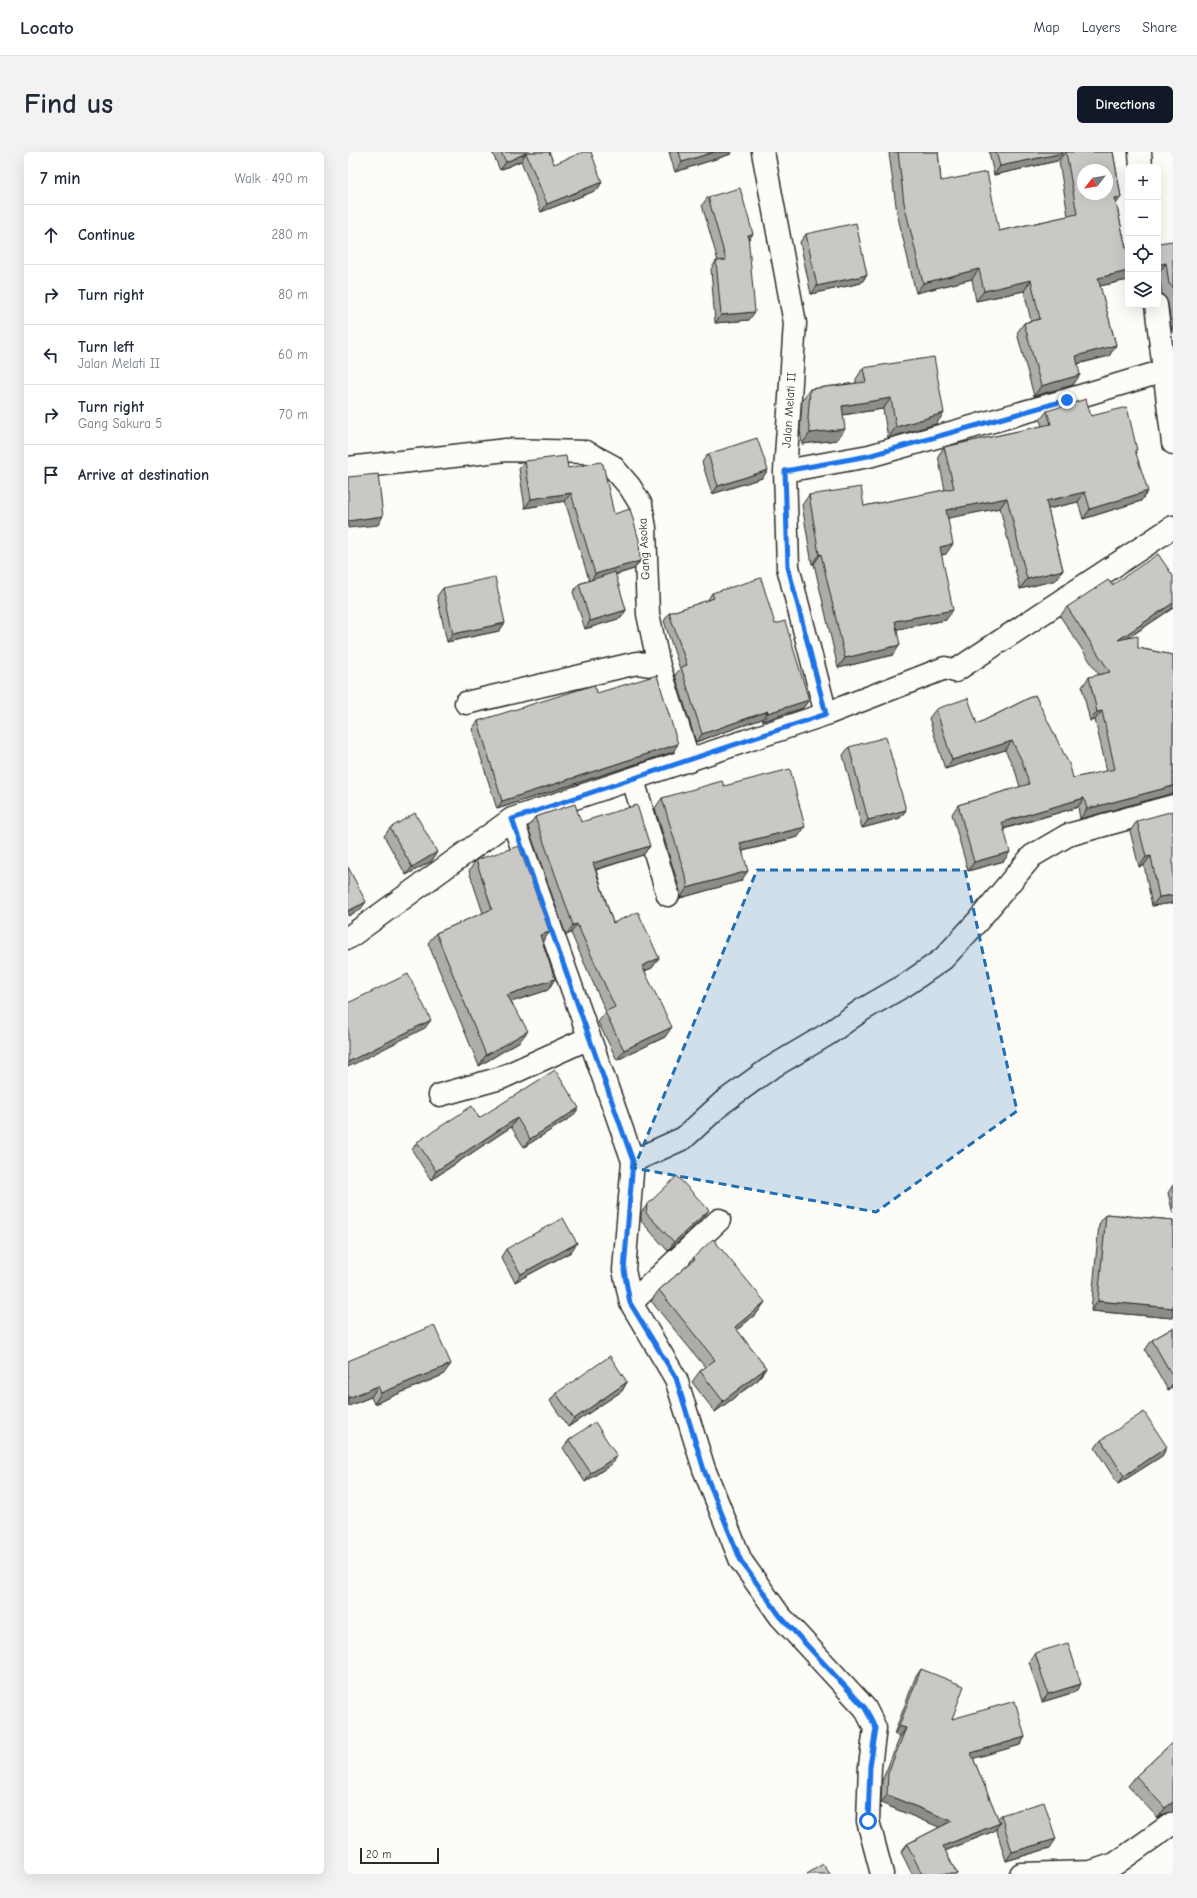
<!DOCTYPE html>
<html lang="en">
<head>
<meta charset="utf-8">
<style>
	:root { --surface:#fff; --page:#f2f2f3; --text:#1f2937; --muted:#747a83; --line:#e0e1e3; --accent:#111827 }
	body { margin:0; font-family:"Comic Neue",sans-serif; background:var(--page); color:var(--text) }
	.controls { position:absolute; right:12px; top:12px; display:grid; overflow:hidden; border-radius:6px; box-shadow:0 4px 16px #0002 }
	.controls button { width:36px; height:36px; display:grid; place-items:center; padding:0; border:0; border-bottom:1px solid var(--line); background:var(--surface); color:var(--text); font:20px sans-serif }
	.compass { position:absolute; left:729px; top:12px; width:36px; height:36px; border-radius:50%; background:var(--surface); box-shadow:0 4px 16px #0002; rotate:239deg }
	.scale { position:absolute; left:12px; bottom:10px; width:79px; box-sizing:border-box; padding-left:4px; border:2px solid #2b2b2b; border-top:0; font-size:11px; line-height:14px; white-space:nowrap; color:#2b2b2b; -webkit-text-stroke:3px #fdfcf7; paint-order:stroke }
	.stop { position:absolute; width:12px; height:12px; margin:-9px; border:3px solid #1a73e8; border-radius:50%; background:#fff }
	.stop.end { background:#1a73e8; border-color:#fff; box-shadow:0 1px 4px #0008 }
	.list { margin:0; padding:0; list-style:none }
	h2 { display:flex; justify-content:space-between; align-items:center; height:52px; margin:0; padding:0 16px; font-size:17px }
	h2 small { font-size:13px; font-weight:400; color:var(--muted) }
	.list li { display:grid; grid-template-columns:26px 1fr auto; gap:12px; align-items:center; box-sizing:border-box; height:60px; padding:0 16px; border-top:1px solid var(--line) }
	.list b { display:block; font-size:15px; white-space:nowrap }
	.list p { margin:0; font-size:13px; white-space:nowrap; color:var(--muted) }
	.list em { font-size:13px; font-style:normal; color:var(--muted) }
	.icon { flex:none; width:22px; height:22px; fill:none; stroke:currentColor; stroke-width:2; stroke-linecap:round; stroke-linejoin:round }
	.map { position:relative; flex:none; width:825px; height:1722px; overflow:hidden; border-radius:6px }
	header { display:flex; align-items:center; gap:24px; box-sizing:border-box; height:56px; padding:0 20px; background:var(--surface); border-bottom:1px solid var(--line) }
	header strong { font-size:19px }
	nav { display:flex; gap:22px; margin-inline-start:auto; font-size:14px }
	.intro { display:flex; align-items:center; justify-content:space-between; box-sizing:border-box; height:96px; padding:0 24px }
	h1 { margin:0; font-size:28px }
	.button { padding:10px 18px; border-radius:6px; background:var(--accent); color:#fff; font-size:14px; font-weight:700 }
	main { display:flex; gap:24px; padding:0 24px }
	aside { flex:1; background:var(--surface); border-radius:6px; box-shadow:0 4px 16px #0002 }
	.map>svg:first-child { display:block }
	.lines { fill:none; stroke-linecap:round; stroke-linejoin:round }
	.street-casing { stroke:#2b2b2b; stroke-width:25 }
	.street { stroke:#fdfcf7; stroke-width:22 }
	.wall { fill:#adaca9; stroke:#2b2b2b }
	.shaded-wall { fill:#8d8c89; stroke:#2b2b2b }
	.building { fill:#c9c8c4; stroke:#2b2b2b; fill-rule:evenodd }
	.route { stroke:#1a73e8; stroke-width:5 }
	.marked { fill:#1f6fb2; fill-opacity:0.2; stroke:#1f6fb2; stroke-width:3; stroke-dasharray:8 5; stroke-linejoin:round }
	.labels { text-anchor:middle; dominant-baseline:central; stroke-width:3; stroke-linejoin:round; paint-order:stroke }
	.street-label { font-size:12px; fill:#2b2b2b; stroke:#fdfcf7 }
</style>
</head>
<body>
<header>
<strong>Locato</strong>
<nav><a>Map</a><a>Layers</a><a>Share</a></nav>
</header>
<div class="intro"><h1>Find us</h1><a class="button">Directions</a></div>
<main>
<aside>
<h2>7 min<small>Walk · 490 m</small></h2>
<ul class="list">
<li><svg class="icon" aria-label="ahead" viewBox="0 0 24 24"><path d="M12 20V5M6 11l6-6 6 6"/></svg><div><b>Continue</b></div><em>280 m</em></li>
<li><svg class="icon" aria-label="right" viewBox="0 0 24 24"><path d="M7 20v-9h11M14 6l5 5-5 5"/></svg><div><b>Turn right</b></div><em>80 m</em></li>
<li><svg class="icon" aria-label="left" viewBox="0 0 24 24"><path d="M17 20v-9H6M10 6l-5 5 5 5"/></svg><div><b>Turn left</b><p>Jalan Melati II</p></div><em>60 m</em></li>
<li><svg class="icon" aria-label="right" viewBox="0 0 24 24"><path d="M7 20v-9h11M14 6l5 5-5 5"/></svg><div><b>Turn right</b><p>Gang Sakura 5</p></div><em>70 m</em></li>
<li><svg class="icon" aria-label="arrive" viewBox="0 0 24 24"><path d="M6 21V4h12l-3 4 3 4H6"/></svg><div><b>Arrive at destination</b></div></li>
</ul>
</aside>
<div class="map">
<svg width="825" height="1722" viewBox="0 0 825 1722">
	<rect width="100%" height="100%" fill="#fdfcf7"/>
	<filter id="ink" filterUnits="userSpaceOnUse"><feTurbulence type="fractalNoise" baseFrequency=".025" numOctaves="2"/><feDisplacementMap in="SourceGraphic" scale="8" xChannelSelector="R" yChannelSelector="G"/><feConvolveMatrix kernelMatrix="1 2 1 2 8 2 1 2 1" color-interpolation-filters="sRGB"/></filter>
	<g filter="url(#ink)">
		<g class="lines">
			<g class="street-casing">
				<path id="street" d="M 415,0 L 447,171 L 437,319 L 440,415 L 478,562
					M 792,0 L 793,15
					M 808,153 L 825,291
					M 0,316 L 158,298 L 238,300 L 264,314 L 282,335 L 293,353 L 297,376 L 300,462 L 311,514 L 341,609
					M 437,319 L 521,304 L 719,248 L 816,219 L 825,214
					M 118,551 L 289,511 L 311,514
					M 285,628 L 320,743
					M 164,667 L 285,1009 L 276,1118 L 283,1151 L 328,1227 L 356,1317 L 393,1409 L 432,1464 L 517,1556 L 527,1576 L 522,1614 L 520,1669 L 534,1722
					M 0,786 L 164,667 L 478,562 L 597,516 L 607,519 L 825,375
					M 92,943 L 153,926 L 241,886
					M 285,1009 L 336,986 L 374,951 L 421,917 L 480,882 L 514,858 L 559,832 L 595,807 L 629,770 L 684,704 L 720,683 L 825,654
					M 283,1151 L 371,1068
					M 673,1722 L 743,1720 L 767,1712 L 825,1671"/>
			</g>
			<use href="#street" class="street"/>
		</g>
		<path class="wall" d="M 144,0 L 201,0 L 206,12 L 254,30 L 249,38 L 193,60 L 173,9 L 152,18 Z
			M 321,0 L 384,0 L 383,2 L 327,20 Z
			M 542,0 L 590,0 L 593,29 L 651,79 L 720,64 L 711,9 L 717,0 L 765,0 L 773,45 L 768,51 L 778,96 L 780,96 L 780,128 L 752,134 L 768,193 L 761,204 L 730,212 L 725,233 L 686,244 L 669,181 L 676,171 L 683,169 L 676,139 L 628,149 L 624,127 L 568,141 L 549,61 L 541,1 Z
			M 641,0 L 715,0 L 709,9 L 646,23 Z
			M 360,45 L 401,168 L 367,171 L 363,117 L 368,109 L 370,109 L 354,53 Z
			M 458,82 L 519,123 L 513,131 L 463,142 L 452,90 Z
			M 825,89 L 825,181 L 824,181 L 820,151 L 818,146 L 814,142 L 811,121 Z
			M 515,216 L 596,261 L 588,272 L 540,286 L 535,257 L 495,263 L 489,288 L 454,292 L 452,278 L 454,248 L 462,237 L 508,231 L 508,227 Z
			M 699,259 L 743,264 L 788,300 L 793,349 L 735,367 L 730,350 L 700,357 L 715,418 L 708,428 L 672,437 L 652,356 L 600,366 L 598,402 L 593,403 L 598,468 L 549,477 L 545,503 L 490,516 L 466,412 L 464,412 L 454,353 L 461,343 L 516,354 L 597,338 L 590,304 L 596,295 L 694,274 L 692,268 Z
			M 360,302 L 420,318 L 414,326 L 364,342 L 354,310 Z
			M 177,309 L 220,316 L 266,362 L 292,409 L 286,417 L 267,423 L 278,458 L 273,466 L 237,477 L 225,440 L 231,432 L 241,428 L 217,349 L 177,356 L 171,317 Z
			M 764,433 L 825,456 L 780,486 L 790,496 L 825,503 L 825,642 L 822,642 L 732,667 L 730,655 L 656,677 L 656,709 L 620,719 L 604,662 L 610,653 L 672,635 L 667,618 L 657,598 L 597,617 L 581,566 L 588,557 L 629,572 L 687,543 L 725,626 L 759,619 L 747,568 L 742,569 L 734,535 L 741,525 L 751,523 L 712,464 L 719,455 Z
			M 95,436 L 157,471 L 151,479 L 99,490 L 89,444 Z
			M 364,441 L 427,472 L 461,548 L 455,556 L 415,569 L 414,567 L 348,590 L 327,523 L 332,517 L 316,469 L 321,461 L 359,449 Z
			M 249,541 L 325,600 L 149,657 L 124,577 L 130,569 Z
			M 501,595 L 558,658 L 552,666 L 514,676 L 495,603 Z
			M 376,634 L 450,685 L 395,699 L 393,729 L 332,746 L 332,739 L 307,656 L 314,646 Z
			M 187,665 L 233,670 L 302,694 L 295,703 L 248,718 L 265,771 L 311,806 L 304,816 L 297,819 L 317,885 L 269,908 L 250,870 L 258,860 L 223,781 L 218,783 L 180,675 Z
			M 789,669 L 825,751 L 804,754 L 796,713 L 791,715 L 782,679 Z
			M 42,676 L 84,709 L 58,723 L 36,684 Z
			M 128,708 L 195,790 L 200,838 L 163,850 L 172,889 L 131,914 L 80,791 L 88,781 L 135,761 L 121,719 Z
			M 225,964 L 176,995 L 163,975 L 83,1028 L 64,998 L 69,990 L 131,966 Z
			M 825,1033 L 825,1062 L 820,1041 Z
			M 299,1053 L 355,1066 L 320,1099 L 293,1069 L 293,1061 Z
			M 758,1062 L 825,1068 L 825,1166 L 743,1159 L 751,1072 Z
			M 158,1097 L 223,1100 L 167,1130 L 153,1105 Z
			M 345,1106 L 417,1150 L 409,1161 L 389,1178 L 418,1216 L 411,1227 L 367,1260 L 344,1230 L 352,1219 L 357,1215 L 303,1149 L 311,1138 L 340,1113 Z
			M 825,1176 L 825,1235 L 820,1238 L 797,1198 L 804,1188 Z
			M 0,1209 L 95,1223 L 26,1252 L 23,1245 L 0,1254 Z
			M 279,1230 L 274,1239 L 220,1275 L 202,1249 L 208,1241 Z
			M 221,1288 L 269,1304 L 264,1312 L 237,1330 L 215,1296 Z
			M 753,1288 L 819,1295 L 814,1304 L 770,1332 L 747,1296 Z
			M 687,1501 L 733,1532 L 727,1540 L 694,1550 L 681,1510 Z
			M 573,1517 L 604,1567 L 677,1585 L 672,1593 L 625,1606 L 650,1667 L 653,1663 L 702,1696 L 658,1709 L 648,1676 L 646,1679 L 597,1699 L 609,1722 L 564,1722 L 553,1700 L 559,1692 L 592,1675 L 533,1651 L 534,1629 L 552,1585 L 546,1582 L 567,1526 Z
			M 825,1590 L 818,1661 L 810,1666 L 780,1634 L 788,1624 Z"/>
		<path class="shaded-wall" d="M 366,0 L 384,0 L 383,2 L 327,20 L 334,10 Z
			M 178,1 L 173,9 L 152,18 L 158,10 Z
			M 715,1 L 709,9 L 646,23 L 652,14 Z
			M 254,30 L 249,38 L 193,60 L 199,52 Z
			M 773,45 L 766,55 L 767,46 Z
			M 405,82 L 399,90 L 400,83 Z
			M 818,111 L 811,121 L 810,122 L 810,113 Z
			M 631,117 L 624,127 L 568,141 L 575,131 Z
			M 780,119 L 780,128 L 742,136 L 750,126 Z
			M 519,123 L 513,131 L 463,142 L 469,134 Z
			M 683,128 L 676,139 L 628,149 L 636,139 Z
			M 407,160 L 401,168 L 367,171 L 373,163 Z
			M 768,193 L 761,204 L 720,214 L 728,204 Z
			M 732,223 L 725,233 L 686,244 L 693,234 Z
			M 543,246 L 535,257 L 486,264 L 494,254 Z
			M 596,261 L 588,272 L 540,286 L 548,275 Z
			M 497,277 L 489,288 L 454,292 L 462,281 Z
			M 420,318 L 414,326 L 364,342 L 370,334 Z
			M 800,339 L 793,349 L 735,367 L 742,357 Z
			M 737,340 L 730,350 L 691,359 L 698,349 Z
			M 223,341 L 217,349 L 177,356 L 183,347 Z
			M 659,346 L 652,356 L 591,368 L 598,358 Z
			M 35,364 L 30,373 L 0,376 L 0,369 Z
			M 605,392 L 598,402 L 585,405 L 592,395 Z
			M 471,402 L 473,402 L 466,412 L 464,412 Z
			M 292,409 L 286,417 L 242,430 L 247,422 Z
			M 715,418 L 708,428 L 672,437 L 679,427 Z
			M 825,451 L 825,456 L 763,497 L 770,488 Z
			M 278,458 L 273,466 L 237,477 L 242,469 Z
			M 605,458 L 598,468 L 540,479 L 547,469 Z
			M 157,471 L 151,479 L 99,490 L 105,482 Z
			M 552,493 L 545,503 L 490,516 L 497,506 Z
			M 461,548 L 455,556 L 415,569 L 420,561 Z
			M 420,559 L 414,567 L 348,590 L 354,582 Z
			M 754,559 L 747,568 L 742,569 L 749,560 Z
			M 664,589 L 657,598 L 597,617 L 604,608 Z
			M 330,592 L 325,600 L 149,657 L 154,649 Z
			M 825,634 L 825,642 L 822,642 L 732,667 L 739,657 Z
			M 736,646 L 730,655 L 647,679 L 654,670 Z
			M 558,658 L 552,666 L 514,676 L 520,668 Z
			M 457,675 L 450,685 L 386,701 L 392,691 Z
			M 302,694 L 295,703 L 239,720 L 245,711 Z
			M 89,700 L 84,709 L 58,723 L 64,715 Z
			M 662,700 L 656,709 L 620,719 L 626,710 Z
			M 803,704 L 796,713 L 791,715 L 798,705 Z
			M 400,719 L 393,729 L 332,746 L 339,736 Z
			M 825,743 L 825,751 L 804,754 L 811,745 Z
			M 18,750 L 12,758 L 0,764 L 0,759 Z
			M 229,772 L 223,781 L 218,783 L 225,773 Z
			M 202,780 L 194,790 L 192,783 Z
			M 311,806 L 304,816 L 287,823 L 294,814 Z
			M 207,827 L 200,838 L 151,854 L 159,843 Z
			M 83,868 L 77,876 L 0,915 L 0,910 Z
			M 324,875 L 317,885 L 269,908 L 276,898 Z
			M 180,879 L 172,889 L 131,914 L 138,903 Z
			M 231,956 L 225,964 L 176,995 L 182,987 Z
			M 169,966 L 163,975 L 83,1028 L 88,1019 Z
			M 361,1058 L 355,1066 L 320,1099 L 326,1090 Z
			M 229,1091 L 223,1100 L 167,1130 L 173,1122 Z
			M 750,1149 L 825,1156 L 825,1166 L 743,1159 Z
			M 417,1150 L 409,1161 L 379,1186 L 387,1175 Z
			M 103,1212 L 95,1223 L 26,1252 L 33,1241 Z
			M 418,1216 L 411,1227 L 367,1260 L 375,1249 Z
			M 279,1230 L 274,1239 L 220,1275 L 226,1267 Z
			M 825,1231 L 825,1235 L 820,1238 Z
			M 30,1234 L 23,1245 L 0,1254 L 0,1246 Z
			M 819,1295 L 814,1304 L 770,1332 L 776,1324 Z
			M 269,1304 L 264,1312 L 237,1330 L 243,1321 Z
			M 733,1532 L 727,1540 L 694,1550 L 700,1542 Z
			M 551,1574 L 558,1576 L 552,1585 L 546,1582 Z
			M 677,1585 L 672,1593 L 617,1609 L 623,1601 Z
			M 539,1643 L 604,1669 L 598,1678 L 533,1651 Z
			M 825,1650 L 825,1660 L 818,1661 L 810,1666 L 817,1656 Z
			M 652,1671 L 646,1679 L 589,1702 L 595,1694 Z
			M 708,1687 L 702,1696 L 658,1709 L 664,1700 Z"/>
		<path class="building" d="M 153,0 L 201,0 L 206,12 L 235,0 L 243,0 L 254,30 L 199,52 L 178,1 L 158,10 Z
			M 331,0 L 366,0 L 334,10 Z
			M 550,0 L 590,0 L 593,29 L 639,20 L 651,79 L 729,62 L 718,0 L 765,0 L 773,45 L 767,46 L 778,96 L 780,96 L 780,119 L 750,126 L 768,193 L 728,204 L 732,223 L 693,234 L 676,171 L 692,167 L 683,128 L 636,139 L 631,117 L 575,131 L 556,51 ZM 735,18 L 759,18 L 759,42 L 735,42 Z
			M 648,0 L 715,0 L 715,1 L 652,14 Z
			M 392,36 L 405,82 L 400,83 L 407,160 L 373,163 L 368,109 L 378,108 L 360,45 Z
			M 508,71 L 519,123 L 469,134 L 458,82 Z
			M 825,89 L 825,135 L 821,132 L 818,111 L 810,113 L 810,91 Z
			M 586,205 L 596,261 L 548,275 L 543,246 L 494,254 L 497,277 L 462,281 L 460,267 L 462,237 L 518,230 L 515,216 Z
			M 738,247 L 743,264 L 779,255 L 789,298 L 787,298 L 800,339 L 742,357 L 737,340 L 698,349 L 715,418 L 679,427 L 659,346 L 598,358 L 605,392 L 592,395 L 605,458 L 547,469 L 552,493 L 497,506 L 473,402 L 471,402 L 461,343 L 513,335 L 516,354 L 606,336 L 596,295 L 703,272 L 699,259 Z
			M 409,286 L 420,318 L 370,334 L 360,302 Z
			M 218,304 L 220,316 L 252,310 L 255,312 L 266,362 L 282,357 L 291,388 L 292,409 L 247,422 L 223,341 L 183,347 L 177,309 Z
			M 30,322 L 35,364 L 0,369 L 0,325 Z
			M 810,402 L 825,424 L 825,451 L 770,488 L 790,484 L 790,496 L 825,503 L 825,634 L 739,657 L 736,646 L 654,670 L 662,700 L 626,710 L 610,653 L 681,632 L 674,609 L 664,589 L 604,608 L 588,557 L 620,546 L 629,572 L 687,543 L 722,614 L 725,626 L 767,617 L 754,559 L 749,560 L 741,525 L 762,520 L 719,455 L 760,428 L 764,433 Z
			M 267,420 L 278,458 L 242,469 L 231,432 Z
			M 147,425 L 157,471 L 105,482 L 95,436 Z
			M 413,426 L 427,472 L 437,469 L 461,548 L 420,561 L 420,559 L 354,582 L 333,515 L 339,513 L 321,461 L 366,446 L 364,441 Z
			M 309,523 L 330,592 L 154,649 L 130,569 L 246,533 L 249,541 Z
			M 538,585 L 558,658 L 520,668 L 501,595 Z
			M 442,617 L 457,675 L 392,691 L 400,719 L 339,736 L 339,730 L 314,646 L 374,629 L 376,634 Z
			M 227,652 L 233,670 L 289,653 L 302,694 L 245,711 L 265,771 L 290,760 L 311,806 L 294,814 L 324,875 L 276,898 L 257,860 L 267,855 L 229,772 L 225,773 L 187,665 Z
			M 825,659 L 825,743 L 811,745 L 803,704 L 798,705 L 789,669 Z
			M 67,661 L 89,700 L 64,715 L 42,676 Z
			M 171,694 L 202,780 L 192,783 L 207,827 L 159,843 L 180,879 L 138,903 L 88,781 L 144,757 L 128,708 Z
			M 0,715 L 18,750 L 0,759 Z
			M 60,822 L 83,868 L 0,910 L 0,851 Z
			M 207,918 L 231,956 L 182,987 L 169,966 L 88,1019 L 69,990 L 124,954 L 131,966 Z
			M 329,1024 L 361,1058 L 326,1090 L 298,1061 L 299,1053 Z
			M 758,1062 L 825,1068 L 825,1156 L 750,1149 Z
			M 215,1066 L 229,1091 L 173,1122 L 158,1097 Z
			M 365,1087 L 417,1150 L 387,1175 L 418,1216 L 375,1249 L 352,1219 L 367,1208 L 311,1138 L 347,1107 L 345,1106 Z
			M 86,1173 L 103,1212 L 33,1241 L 30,1234 L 0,1246 L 0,1209 Z
			M 825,1176 L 825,1225 L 804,1188 Z
			M 262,1204 L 279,1230 L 226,1267 L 208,1241 Z
			M 796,1260 L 819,1295 L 776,1324 L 753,1288 Z
			M 247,1270 L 269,1304 L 243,1321 L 221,1288 Z
			M 720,1491 L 733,1532 L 700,1542 L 687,1501 Z
			M 573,1517 L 616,1534 L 604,1567 L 667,1549 L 677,1585 L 623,1601 L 652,1671 L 595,1694 L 609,1722 L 574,1722 L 559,1692 L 604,1669 L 539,1643 L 540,1621 L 558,1576 L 551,1574 Z
			M 825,1590 L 825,1650 L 817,1656 L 788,1624 Z
			M 696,1650 L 708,1687 L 664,1700 L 653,1663 Z
			M 475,1712 L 482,1722 L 459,1722 Z"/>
	</g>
	<g class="lines" filter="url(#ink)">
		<path class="route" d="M 520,1669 L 522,1614 L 528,1576 L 517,1556 L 432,1464 L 393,1409 L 356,1318 L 328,1226 L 282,1151 L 276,1118 L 285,1009 L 164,667 L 478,562 L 440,415 L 437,319 L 520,304 L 719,248"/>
	</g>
	<path class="marked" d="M 409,718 L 617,718 L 669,959 L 528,1060 L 286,1016 Z"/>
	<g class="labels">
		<g class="street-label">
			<text transform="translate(441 258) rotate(-86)">Jalan Melati II</text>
			<text transform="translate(296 397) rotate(-93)">Gang Asoka</text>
		</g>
	</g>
</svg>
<div class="controls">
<button>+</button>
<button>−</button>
<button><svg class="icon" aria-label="locate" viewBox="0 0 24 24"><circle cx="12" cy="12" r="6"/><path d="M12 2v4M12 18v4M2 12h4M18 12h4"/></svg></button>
<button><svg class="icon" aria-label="layers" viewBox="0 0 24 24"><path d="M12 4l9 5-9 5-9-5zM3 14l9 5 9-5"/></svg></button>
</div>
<svg class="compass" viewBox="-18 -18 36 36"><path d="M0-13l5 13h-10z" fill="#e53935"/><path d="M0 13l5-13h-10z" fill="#747a83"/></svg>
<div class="scale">20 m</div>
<div class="stop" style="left:520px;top:1669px"></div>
<div class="stop end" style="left:719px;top:248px"></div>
</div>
</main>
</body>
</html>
